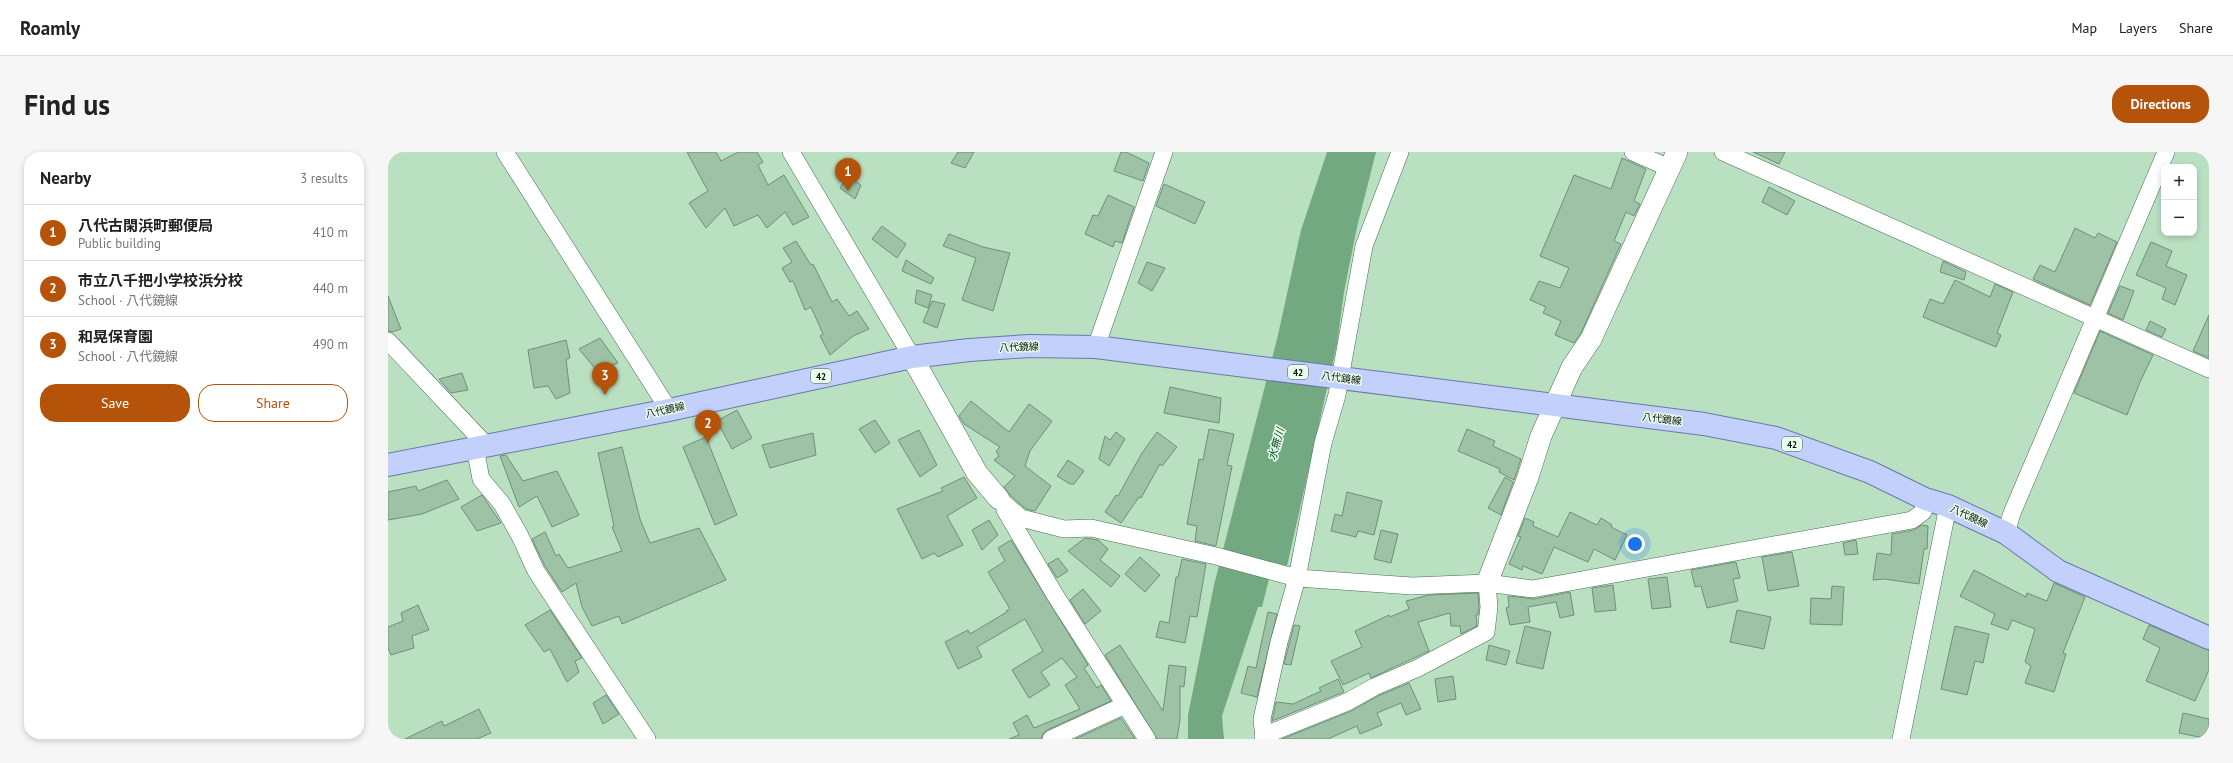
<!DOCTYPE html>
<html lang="en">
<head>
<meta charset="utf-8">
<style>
	:root { --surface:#fff; --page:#f6f6f6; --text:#222; --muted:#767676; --line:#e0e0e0; --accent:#b45309 }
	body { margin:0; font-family:"PT Sans","Noto Sans JP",sans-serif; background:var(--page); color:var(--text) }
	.controls { position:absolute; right:12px; top:12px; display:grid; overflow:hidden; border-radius:8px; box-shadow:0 2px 6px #0003 }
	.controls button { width:36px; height:36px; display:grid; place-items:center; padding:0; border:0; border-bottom:1px solid var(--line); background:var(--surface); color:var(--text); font:20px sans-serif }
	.you { position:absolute; left:1247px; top:392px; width:14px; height:14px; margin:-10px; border:3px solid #fff; border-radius:50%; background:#1a73e8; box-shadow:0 0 0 6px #1a73e833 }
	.badge { display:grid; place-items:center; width:26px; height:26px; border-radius:50%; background:var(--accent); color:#fff; font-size:13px; font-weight:700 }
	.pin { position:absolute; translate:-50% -33px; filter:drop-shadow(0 1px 2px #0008) }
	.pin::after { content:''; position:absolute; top:21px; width:14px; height:12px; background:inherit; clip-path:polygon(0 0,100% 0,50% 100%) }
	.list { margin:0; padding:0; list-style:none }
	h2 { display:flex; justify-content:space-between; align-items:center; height:52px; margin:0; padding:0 16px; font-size:17px }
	h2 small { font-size:13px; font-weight:400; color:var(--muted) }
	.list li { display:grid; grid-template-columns:26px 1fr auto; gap:12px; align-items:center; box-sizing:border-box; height:56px; padding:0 16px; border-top:1px solid var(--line) }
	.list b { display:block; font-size:15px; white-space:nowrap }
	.list p { margin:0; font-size:13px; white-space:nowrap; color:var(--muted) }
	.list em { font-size:13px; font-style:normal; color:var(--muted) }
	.actions { display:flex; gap:8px; padding:12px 16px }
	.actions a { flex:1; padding:9px 0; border:1px solid var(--accent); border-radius:16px; text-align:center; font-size:14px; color:var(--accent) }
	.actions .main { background:var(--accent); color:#fff }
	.map { position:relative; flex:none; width:1821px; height:587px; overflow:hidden; border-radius:16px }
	header { display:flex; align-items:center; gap:24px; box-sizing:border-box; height:56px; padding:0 20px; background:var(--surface); border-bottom:1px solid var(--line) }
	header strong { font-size:19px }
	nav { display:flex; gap:22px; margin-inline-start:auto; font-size:14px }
	.intro { display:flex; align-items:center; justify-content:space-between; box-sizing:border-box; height:96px; padding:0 24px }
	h1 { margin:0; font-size:28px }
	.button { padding:10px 18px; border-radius:16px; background:var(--accent); color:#fff; font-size:14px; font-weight:700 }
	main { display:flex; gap:24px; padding:0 24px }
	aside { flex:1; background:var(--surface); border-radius:16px; box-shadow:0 2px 6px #0003 }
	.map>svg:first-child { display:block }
	.water { fill:#73a980 }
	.building { fill:#9dc2a5; stroke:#6d9175 }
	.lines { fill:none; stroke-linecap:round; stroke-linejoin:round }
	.minor-casing { stroke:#496c51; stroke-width:18 }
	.tertiary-casing { stroke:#496c51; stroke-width:22 }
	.primary-casing { stroke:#677aa5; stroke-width:24 }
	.minor { stroke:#fff; stroke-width:17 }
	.tertiary { stroke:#fff; stroke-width:21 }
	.primary { stroke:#c3d0fb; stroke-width:22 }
	.labels { text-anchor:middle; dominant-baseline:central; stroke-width:3; stroke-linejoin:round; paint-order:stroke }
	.shield { fill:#e8fcec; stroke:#4a5a4e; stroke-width:1 }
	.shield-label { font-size:9px; font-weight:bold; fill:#06140a }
	.street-label { font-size:10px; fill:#06140a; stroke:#e8fcec }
	.water-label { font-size:11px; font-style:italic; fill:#084a23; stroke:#e8fcec }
</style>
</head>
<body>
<header>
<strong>Roamly</strong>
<nav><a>Map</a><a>Layers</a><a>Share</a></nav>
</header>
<div class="intro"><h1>Find us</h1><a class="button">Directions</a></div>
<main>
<aside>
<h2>Nearby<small>3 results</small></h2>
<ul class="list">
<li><span class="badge">1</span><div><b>八代古閑浜町郵便局</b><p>Public building</p></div><em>410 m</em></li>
<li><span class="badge">2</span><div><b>市立八千把小学校浜分校</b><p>School · 八代鏡線</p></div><em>440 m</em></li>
<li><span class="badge">3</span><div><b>和晃保育園</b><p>School · 八代鏡線</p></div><em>490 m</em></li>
</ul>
<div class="actions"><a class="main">Save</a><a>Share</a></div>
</aside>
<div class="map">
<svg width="1821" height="587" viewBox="0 0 1821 587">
	<rect width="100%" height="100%" fill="#bae0c2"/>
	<path class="water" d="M 939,0 L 988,0 L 969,75 L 956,140 L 949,192 L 899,414 L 885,411 L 874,455 L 870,455 L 834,564 L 836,587 L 800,587 L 800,563 L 826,433 L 890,183 L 913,78 Z"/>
	<path class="building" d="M 299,0 L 328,0 L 333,9 L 350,0 L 369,0 L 375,10 L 370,13 L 380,33 L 396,23 L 421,65 L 405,73 L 397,60 L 379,76 L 370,63 L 346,74 L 337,56 L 318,76 L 301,51 L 320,39 Z
		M 570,0 L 586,0 L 577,16 L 563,11 Z
		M 733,0 L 738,0 L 761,11 L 755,29 L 726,19 Z
		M 1365,0 L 1397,0 L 1391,12 Z
		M 1234,6 L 1258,17 L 1246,49 L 1252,52 L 1246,64 L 1238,60 L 1226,89 L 1233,92 L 1193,181 L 1186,191 L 1167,183 L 1173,169 L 1155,161 L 1158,155 L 1142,148 L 1151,129 L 1172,136 L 1181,116 L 1152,104 L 1186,23 L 1223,37 Z
		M 459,24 L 473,33 L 467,47 L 452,36 Z
		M 776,32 L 817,50 L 807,72 L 768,54 Z
		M 1381,35 L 1407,49 L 1399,63 L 1374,50 Z
		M 720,43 L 746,55 L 734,91 L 727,89 L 725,95 L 697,82 L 705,63 L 710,64 Z
		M 494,74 L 518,92 L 509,106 L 484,87 Z
		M 1687,76 L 1707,86 L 1710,81 L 1729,90 L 1702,153 L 1645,127 L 1652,113 L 1667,120 Z
		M 561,82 L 595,95 L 622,101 L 605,159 L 574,148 L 588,106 L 555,94 Z
		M 408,89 L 423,113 L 425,112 L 444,150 L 449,147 L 461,164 L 469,159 L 481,177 L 465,184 L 442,203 L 432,184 L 435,182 L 423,155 L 417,158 L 405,129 L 402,130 L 394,116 L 404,110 L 395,96 Z
		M 1763,90 L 1784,99 L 1778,114 L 1799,123 L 1787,153 L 1774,147 L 1778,136 L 1748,123 Z
		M 518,108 L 546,126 L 543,132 L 514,119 Z
		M 1555,109 L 1578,120 L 1576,128 L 1552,120 Z
		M 759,110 L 777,116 L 764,139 L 750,131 Z
		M 1567,128 L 1602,145 L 1607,132 L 1625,140 L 1609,181 L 1613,183 L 1608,195 L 1535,165 L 1542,147 L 1555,152 Z
		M 1732,134 L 1746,139 L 1735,168 L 1720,161 Z
		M 529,138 L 544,143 L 540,156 L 527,151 Z
		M 0,144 L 13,177 L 4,180 L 0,179 Z
		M 544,149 L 557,152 L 549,176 L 535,170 Z
		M 1821,163 L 1821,206 L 1805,199 Z
		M 1762,169 L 1778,177 L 1774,185 L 1758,178 Z
		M 1712,179 L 1765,203 L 1752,230 L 1739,263 L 1686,241 Z
		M 212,186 L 230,211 L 209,219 L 191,197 Z
		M 178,188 L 182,206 L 178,207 L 182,241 L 168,247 L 160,234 L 146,236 L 140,198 Z
		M 74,221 L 80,238 L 63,241 L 51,227 Z
		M 782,235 L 833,246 L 831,271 L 776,261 Z
		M 583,249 L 621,280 L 641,252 L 664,269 L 642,299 L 637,314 L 663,334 L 647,359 L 638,357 L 622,343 L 616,335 L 627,324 L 606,308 L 611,304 L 608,299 L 612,295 L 576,272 L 571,264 Z
		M 349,258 L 364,286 L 344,297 L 329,269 Z
		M 487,268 L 502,291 L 487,301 L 471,277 Z
		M 821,277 L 846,282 L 839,313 L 844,314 L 828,394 L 807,389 L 809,374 L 799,372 L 811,307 L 815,308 Z
		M 1079,277 L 1107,289 L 1105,294 L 1133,307 L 1126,328 L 1111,320 L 1112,317 L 1070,299 Z
		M 531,278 L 549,313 L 532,325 L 510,288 Z
		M 728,280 L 737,287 L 721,314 L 711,307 L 717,284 L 722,288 Z
		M 769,280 L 789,295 L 774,314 L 772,312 L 753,346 L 751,345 L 733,371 L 717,360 L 728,343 L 730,344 L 754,301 Z
		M 425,281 L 428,303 L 382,316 L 374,293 Z
		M 318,285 L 349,363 L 327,373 L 295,295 Z
		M 234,295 L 252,367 L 262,391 L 311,376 L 338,428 L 234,472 L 231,464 L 204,474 L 194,455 L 188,431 L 174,440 L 157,414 L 144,387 L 157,380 L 168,404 L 171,402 L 180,416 L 234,399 L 224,375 L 226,374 L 210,301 Z
		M 118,303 L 135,329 L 169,319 L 191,363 L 164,375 L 149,344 L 131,355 L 112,304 Z
		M 680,308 L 696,319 L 686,332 L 682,332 L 669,324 Z
		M 576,325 L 589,346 L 559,364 L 575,393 L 550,405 L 546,401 L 534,407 L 509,357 L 555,339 L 553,336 Z
		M 1117,325 L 1125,330 L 1113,363 L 1100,356 Z
		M 59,328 L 71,347 L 34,362 L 0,368 L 0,340 L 28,334 L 30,339 Z
		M 959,340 L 994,349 L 986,383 L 970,379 L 968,385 L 943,379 L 947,362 L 954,364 Z
		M 94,343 L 113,371 L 89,379 L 73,355 Z
		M 1182,360 L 1209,373 L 1213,366 L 1224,373 L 1223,375 L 1239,383 L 1227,408 L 1206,397 L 1200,410 L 1166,395 L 1154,422 L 1135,414 L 1134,418 L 1121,412 L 1133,385 L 1130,384 L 1137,366 L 1146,370 L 1145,374 L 1170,385 Z
		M 601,368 L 610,383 L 594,398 L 584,378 Z
		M 1534,373 L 1540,374 L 1539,397 L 1536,397 L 1531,432 L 1496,427 L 1485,428 L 1489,401 L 1503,403 L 1504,382 L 1526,378 Z
		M 993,378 L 1010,382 L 1003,411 L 986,407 Z
		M 697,386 L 710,388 L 720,397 L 712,408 L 732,424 L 723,435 L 680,399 Z
		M 623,388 L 700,513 L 696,516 L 709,536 L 713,533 L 723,549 L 659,578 L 655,582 L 653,587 L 621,587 L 631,583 L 625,571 L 639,563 L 646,576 L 692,557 L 677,533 L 689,525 L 674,506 L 653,520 L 662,533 L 641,546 L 624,518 L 655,499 L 637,467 L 589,495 L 594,505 L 570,517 L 557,490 L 580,478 L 582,482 L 619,460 L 618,459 L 622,457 L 600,420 L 617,409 L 610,396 Z
		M 1468,388 L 1470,402 L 1457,403 L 1455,391 Z
		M 1404,400 L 1411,434 L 1380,439 L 1374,405 Z
		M 752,405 L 772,423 L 757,440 L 737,422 Z
		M 670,406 L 680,419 L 669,426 L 660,412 Z
		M 794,407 L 818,412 L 809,465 L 802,464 L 797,491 L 768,485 L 772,469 L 781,471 L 788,425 L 790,425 Z
		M 1348,410 L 1352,426 L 1345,427 L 1350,449 L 1319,456 L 1313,434 L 1307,435 L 1303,418 Z
		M 1586,418 L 1638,445 L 1639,441 L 1659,449 L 1666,431 L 1697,445 L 1675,501 L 1678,502 L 1666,540 L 1637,531 L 1643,514 L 1637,510 L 1647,477 L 1624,468 L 1620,478 L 1603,472 L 1607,462 L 1572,444 Z
		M 1279,425 L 1283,455 L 1264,457 L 1260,427 Z
		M 1225,433 L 1228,458 L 1207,460 L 1204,436 Z
		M 1444,434 L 1456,435 L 1454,473 L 1422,472 L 1423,446 L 1443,447 Z
		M 695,437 L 713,459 L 697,472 L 682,448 Z
		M 1182,440 L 1186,463 L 1172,466 L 1168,450 L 1140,455 L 1142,470 L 1122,473 L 1118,456 L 1121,455 L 1120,444 L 1146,447 Z
		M 1090,441 L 1091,455 L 1090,463 L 1088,463 L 1089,474 L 1073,482 L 1072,474 L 1063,474 L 1062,461 L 1030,470 L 1041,499 L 983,526 L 981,521 L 955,533 L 943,509 L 974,495 L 967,479 L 1001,463 L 1002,465 L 1021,457 L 1018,449 L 1041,443 Z
		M 30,453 L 41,478 L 24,484 L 26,496 L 3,503 L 0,496 L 0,475 L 15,469 L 13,461 Z
		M 162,458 L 194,506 L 187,509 L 191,520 L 179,530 L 162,497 L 156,500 L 137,473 Z
		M 1349,458 L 1383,465 L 1376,497 L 1342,490 Z
		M 880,460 L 889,462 L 869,545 L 853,541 L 860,514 L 868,516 Z
		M 906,473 L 912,474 L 903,513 L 896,512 Z
		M 1761,473 L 1821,498 L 1821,518 L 1807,549 L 1758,529 L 1772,496 L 1755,487 Z
		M 1137,474 L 1163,480 L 1155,517 L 1128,511 Z
		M 1567,474 L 1601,482 L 1595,511 L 1587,509 L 1579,543 L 1553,537 Z
		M 732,493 L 775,559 L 781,513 L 798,515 L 796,535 L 792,534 L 792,568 L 789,587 L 769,587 L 717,503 Z
		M 1101,493 L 1122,499 L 1118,513 L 1098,508 Z
		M 1065,524 L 1068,547 L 1050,550 L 1047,527 Z
		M 950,527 L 956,540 L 884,569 L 888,550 L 905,552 L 933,539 L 931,536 Z
		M 1021,531 L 1033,557 L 1018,563 L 1013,551 L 989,561 L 994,573 L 972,582 L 969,574 L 940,587 L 894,587 L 963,559 L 990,544 Z
		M 218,543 L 231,562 L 215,572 L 205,551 Z
		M 91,557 L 103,581 L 89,587 L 17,587 L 54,569 L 56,574 Z
		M 1795,561 L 1821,567 L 1821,587 L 1791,581 Z
		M 733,566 L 747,587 L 687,587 Z"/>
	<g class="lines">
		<g class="minor-casing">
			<path id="minor" d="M 117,0 L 281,258
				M 403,0 L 524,205
				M 1245,0 L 1281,16
				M 1335,0 L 1821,217
				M 0,189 L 99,294
				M 708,195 L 776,0
				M 87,296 L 93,327 L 114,352 L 132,384 L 148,419 L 259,587
				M 611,347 L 633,366 L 676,377 L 703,376 L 828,404 L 909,426 L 1024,434 L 1099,431 L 1144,437 L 1524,368 L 1535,360 L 1537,347
				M 617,358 L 667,443 L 759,587
				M 1618,381 L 1624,361 L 1778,0
				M 875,584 L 959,550 L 986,535 L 1030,516 L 1098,480 L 1101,455 L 1099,431
				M 663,587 L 737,553
				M 876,587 L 874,567 L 891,490 L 909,426 L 935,291 L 949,243 L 976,94 L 1012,0
				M 1513,587 L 1560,354"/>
		</g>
		<g class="tertiary-casing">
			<path id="tertiary" d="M 524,205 L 589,321 L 611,347
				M 1099,431 L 1140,325 L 1153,284 L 1184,215 L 1203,187 L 1289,0"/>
		</g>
		<g class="primary-casing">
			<path id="primary" d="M 0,313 L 281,258 L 524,205 L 581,198 L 641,194 L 708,195 L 1316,272 L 1388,286 L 1482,320 L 1537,347 L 1560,354 L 1618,381 L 1670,419 L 1821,486"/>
		</g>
		<use href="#minor" class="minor"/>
		<use href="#tertiary" class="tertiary"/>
		<use href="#primary" class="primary"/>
	</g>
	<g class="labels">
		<g class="shield">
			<rect x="900" y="213" width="20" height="14" rx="3"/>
			<rect x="423" y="217" width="20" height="14" rx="3"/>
			<rect x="1394" y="285" width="20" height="14" rx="3"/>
		</g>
		<g class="shield-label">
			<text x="910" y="220">42</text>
			<text x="433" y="224">42</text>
			<text x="1404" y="292">42</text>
		</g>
		<g class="street-label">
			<text transform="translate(631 195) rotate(-2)">八代鏡線</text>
			<text transform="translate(953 226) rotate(8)">八代鏡線</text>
			<text transform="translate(277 258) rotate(-12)">八代鏡線</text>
			<text transform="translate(1274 267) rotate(7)">八代鏡線</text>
			<text transform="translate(1581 364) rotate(25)">八代鏡線</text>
		</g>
		<g class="water-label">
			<text transform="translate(888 292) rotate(-74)">水無川</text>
		</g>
	</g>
</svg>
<div class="controls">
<button>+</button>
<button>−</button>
</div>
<div class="you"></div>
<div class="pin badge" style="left:460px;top:39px">1</div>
<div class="pin badge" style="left:320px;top:291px">2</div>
<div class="pin badge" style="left:217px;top:243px">3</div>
</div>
</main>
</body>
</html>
